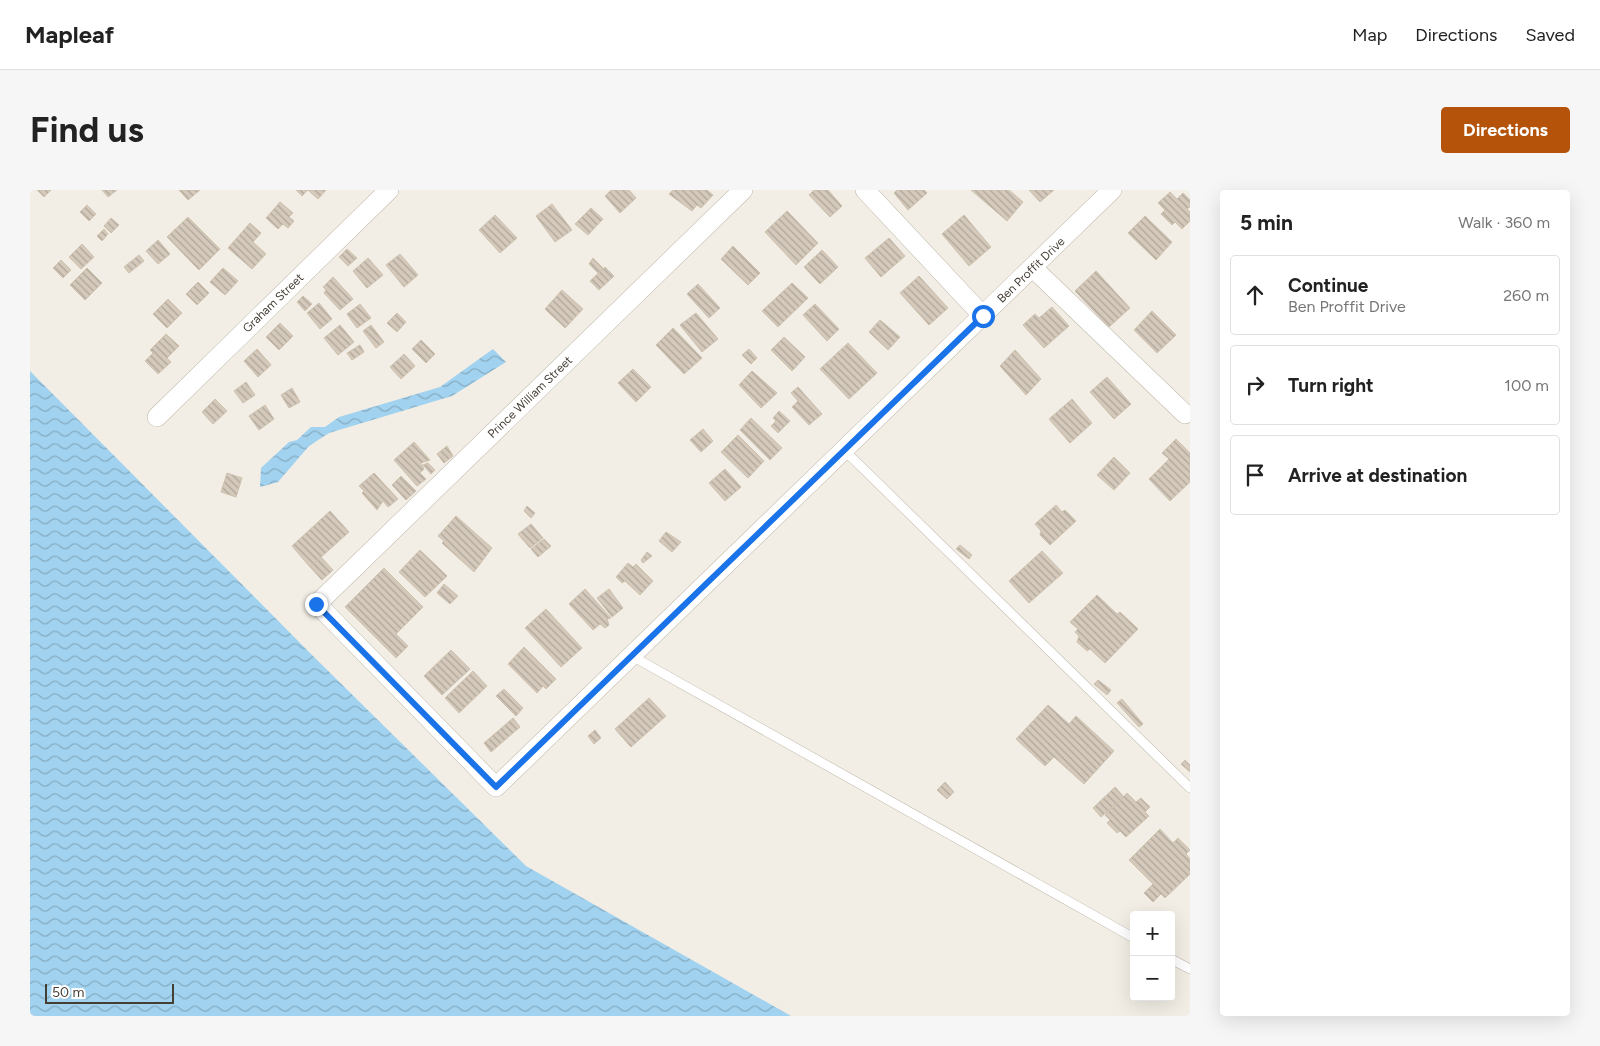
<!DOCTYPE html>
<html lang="en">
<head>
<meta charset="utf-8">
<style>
	:root { --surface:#fff; --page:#f6f6f6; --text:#222; --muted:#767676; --line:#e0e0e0; --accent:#b45309 }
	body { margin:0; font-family:Figtree,sans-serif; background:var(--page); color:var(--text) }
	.controls { position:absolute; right:15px; bottom:15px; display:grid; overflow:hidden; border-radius:5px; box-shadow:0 5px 20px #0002 }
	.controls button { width:45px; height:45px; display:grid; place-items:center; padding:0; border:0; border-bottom:1px solid var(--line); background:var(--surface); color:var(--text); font:25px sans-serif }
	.scale { position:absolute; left:15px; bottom:12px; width:129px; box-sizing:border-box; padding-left:5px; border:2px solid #453e35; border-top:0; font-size:14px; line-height:18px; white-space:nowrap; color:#453e35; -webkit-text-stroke:4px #fff; paint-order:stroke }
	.stop { position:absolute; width:15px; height:15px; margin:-11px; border:4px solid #1a73e8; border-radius:50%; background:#fff }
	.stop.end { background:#1a73e8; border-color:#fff; box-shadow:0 1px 5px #0008 }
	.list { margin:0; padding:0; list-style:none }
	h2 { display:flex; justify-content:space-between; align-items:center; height:65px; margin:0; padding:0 20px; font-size:21px }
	h2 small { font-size:16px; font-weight:400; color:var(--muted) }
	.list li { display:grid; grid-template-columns:32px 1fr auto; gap:15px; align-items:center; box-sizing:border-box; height:80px; margin:0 10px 10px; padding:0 10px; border:1px solid var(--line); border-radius:5px }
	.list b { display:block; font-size:19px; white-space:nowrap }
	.list p { margin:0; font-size:16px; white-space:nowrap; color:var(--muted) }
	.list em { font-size:16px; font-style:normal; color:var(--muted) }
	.icon { flex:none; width:28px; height:28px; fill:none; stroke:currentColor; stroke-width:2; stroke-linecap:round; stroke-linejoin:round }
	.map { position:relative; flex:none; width:1160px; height:826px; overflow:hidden; border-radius:5px }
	header { display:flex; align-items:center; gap:30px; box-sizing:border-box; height:70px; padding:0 25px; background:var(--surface); border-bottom:1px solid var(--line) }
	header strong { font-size:24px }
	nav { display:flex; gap:28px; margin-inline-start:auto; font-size:18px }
	.intro { display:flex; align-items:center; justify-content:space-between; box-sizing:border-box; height:120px; padding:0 30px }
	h1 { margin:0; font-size:35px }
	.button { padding:12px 22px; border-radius:5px; background:var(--accent); color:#fff; font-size:18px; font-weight:700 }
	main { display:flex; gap:30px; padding:0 30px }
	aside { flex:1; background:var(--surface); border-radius:5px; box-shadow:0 5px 20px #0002 }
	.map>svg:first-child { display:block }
	.water { fill:url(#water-waves) }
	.building { fill:url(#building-back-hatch); stroke:#cec1ae }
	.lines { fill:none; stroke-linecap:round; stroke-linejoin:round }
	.lane-casing { stroke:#c0b8ab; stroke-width:10 }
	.street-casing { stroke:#c0b8ab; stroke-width:20 }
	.lane { stroke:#fff; stroke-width:9 }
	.street { stroke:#fff; stroke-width:19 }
	.route { stroke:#1a73e8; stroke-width:6 }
	.labels { text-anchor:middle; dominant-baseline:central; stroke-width:4; stroke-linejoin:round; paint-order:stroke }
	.street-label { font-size:12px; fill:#453e35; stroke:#fff }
</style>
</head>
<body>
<header>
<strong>Mapleaf</strong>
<nav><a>Map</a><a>Directions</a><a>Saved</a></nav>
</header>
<div class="intro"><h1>Find us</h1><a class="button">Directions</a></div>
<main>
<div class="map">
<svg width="1160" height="826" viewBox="0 0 1160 826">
	<defs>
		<pattern id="water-waves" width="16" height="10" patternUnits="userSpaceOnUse" patternTransform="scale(1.25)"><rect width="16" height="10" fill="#a1d2ef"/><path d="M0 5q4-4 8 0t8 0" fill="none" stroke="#85acc2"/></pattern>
		<pattern id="building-back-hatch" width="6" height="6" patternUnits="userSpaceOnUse" patternTransform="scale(1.25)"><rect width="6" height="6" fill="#d4c9bb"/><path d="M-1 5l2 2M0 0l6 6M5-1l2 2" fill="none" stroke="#aea599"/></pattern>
	</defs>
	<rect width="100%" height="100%" fill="#f2eee5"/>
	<path class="water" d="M 463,159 L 476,172 L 422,206 L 299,243 L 279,256 L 248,292 L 230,297 L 231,278 L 259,252 L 267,250 L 281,237 L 295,237 L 309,227 L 410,197 Z
		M 0,181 L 282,465 L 496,676 L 761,826 L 0,826 Z"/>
	<path class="building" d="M 7,0 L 21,0 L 14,7 Z
		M 72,0 L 87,0 L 78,7 Z
		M 149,0 L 170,0 L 158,10 Z
		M 266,0 L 296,0 L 288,9 L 278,0 L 272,6 Z
		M 581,0 L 599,0 L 606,8 L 590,23 L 575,6 Z
		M 643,0 L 677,0 L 683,5 L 671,18 L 667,15 L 662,21 L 639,4 Z
		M 784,0 L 798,0 L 812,16 L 800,27 L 779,5 Z
		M 867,0 L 894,0 L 897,3 L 878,20 L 864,3 Z
		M 941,0 L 979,0 L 993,12 L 977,31 Z
		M 999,0 L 1024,0 L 1010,12 Z
		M 1140,2 L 1147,9 L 1153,3 L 1160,10 L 1160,17 L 1157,19 L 1160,22 L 1160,31 L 1152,39 L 1145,32 L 1142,35 L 1131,24 L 1135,20 L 1128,13 Z
		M 250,12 L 263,23 L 259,27 L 264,31 L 258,38 L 253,34 L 248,39 L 236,28 Z
		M 522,14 L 542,40 L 525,52 L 506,26 Z
		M 57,15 L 66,24 L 59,31 L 50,22 Z
		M 561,18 L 573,29 L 558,45 L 545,34 Z
		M 757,21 L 788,53 L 766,75 L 735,42 Z
		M 465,25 L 487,48 L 470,63 L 449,40 Z
		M 934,25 L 961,57 L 939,76 L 912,44 Z
		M 1115,26 L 1142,52 L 1126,70 L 1098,43 Z
		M 158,27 L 190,59 L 169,80 L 137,47 Z
		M 81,28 L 89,35 L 81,43 L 74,36 Z
		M 220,33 L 231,43 L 223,52 L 236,64 L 222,79 L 198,58 Z
		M 74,39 L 78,44 L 72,51 L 67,46 Z
		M 859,48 L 875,66 L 851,87 L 835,68 Z
		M 128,50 L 140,64 L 128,74 L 116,61 Z
		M 52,54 L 64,67 L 51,79 L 39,67 Z
		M 703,56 L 730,83 L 718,95 L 691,69 Z
		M 317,59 L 327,68 L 318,76 L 309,67 Z
		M 792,60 L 808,77 L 790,94 L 774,77 Z
		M 370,64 L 388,85 L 374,97 L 356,75 Z
		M 109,65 L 114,71 L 99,83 L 94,77 Z
		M 338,68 L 353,85 L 337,98 L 323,81 Z
		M 563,68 L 573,78 L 568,83 L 559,74 Z
		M 31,70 L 41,80 L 33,88 L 23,78 Z
		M 575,77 L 584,86 L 569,100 L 560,91 Z
		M 57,78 L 72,93 L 55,110 L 40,95 Z
		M 193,78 L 208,91 L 195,105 L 180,92 Z
		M 1066,81 L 1100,118 L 1079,137 L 1045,101 Z
		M 889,86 L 918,118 L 899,135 L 870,103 Z
		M 303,87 L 323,109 L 310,120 L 294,103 L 296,100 L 293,97 Z
		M 168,92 L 179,103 L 167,115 L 156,104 Z
		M 762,93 L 778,108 L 748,137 L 732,121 Z
		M 668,94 L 690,118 L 679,128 L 657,104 Z
		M 532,100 L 553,119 L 535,138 L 515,119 Z
		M 273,106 L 282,114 L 275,121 L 267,112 Z
		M 138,109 L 152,123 L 137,138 L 123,124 Z
		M 289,113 L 302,129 L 290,139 L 277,123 Z
		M 330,114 L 341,128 L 327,138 L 317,124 Z
		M 785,114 L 809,139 L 797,151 L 773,125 Z
		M 1022,117 L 1039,136 L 1014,158 L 993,135 L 1005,124 L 1009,128 Z
		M 1122,121 L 1146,145 L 1127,163 L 1104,140 Z
		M 367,123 L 376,132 L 367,142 L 357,133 Z
		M 666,123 L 688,149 L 672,162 L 650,135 Z
		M 850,130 L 870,147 L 858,160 L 839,142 Z
		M 250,133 L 263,146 L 249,160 L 236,147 Z
		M 310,135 L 324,152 L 308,165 L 294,148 Z
		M 341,135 L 354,152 L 346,158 L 333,141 Z
		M 643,138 L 672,168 L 654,184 L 626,155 Z
		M 136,144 L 149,156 L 137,168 L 141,172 L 128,184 L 115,171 L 123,163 L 120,160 Z
		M 754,147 L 775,167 L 762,181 L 741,160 Z
		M 391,150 L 405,164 L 396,173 L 382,159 Z
		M 818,153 L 847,183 L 819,209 L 790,179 Z
		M 330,155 L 334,162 L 322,170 L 317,163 Z
		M 227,159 L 241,175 L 228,187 L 214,171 Z
		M 719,159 L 727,168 L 721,174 L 712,165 Z
		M 985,160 L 1011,189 L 996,205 L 970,176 Z
		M 374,164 L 385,176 L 371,189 L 360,177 Z
		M 603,179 L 621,197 L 606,212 L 588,193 Z
		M 722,181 L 747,203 L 731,218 L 709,195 Z
		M 1077,187 L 1101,214 L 1084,229 L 1060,202 Z
		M 216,192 L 225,205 L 213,213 L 204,201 Z
		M 768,197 L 792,224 L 779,235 L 762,217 L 768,211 L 761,203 Z
		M 262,198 L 270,212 L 259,218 L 251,205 Z
		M 185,209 L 197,221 L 183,234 L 172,222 Z
		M 1042,209 L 1062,233 L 1040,253 L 1019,229 Z
		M 235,215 L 244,229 L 229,240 L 219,226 Z
		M 749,221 L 760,231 L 748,243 L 741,236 L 746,231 L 743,228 Z
		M 721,228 L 752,258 L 740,270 L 710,240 Z
		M 673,239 L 683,251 L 671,262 L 660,250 Z
		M 708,245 L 734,271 L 718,288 L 691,262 Z
		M 1146,249 L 1160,263 L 1160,292 L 1140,311 L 1119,289 L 1139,269 L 1132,263 Z
		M 384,252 L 400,270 L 391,273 L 394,279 L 390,283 L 396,289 L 387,296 L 364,270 Z
		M 417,256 L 423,266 L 414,273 L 407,264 Z
		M 1084,267 L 1100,283 L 1084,300 L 1067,285 Z
		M 398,273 L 405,280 L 401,284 L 393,275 Z
		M 695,279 L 711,297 L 695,311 L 679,293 Z
		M 197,283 L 212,288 L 206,307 L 191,302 Z
		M 344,283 L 368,309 L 358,317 L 353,311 L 347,320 L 332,303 L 334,301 L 329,296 Z
		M 371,286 L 386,301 L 376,310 L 362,295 Z
		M 1026,315 L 1032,322 L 1035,320 L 1046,331 L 1020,355 L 1010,345 L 1011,341 L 1005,334 Z
		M 497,316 L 505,323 L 501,328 L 494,321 Z
		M 300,321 L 319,342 L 280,377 L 262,356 Z
		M 426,326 L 462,358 L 444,382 L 412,353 L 414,351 L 408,346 Z
		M 501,334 L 513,348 L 500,358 L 488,344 Z
		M 636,342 L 651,352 L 642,362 L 629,351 Z
		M 514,349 L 521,356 L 508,367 L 501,359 Z
		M 930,355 L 942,365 L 939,369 L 926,359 Z
		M 390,360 L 417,386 L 395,407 L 369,382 Z
		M 1012,361 L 1033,383 L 999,413 L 979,391 Z
		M 617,362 L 622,366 L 613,373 L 611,370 Z
		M 291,367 L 303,380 L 292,390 L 280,377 Z
		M 598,373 L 603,377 L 606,374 L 623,391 L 610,405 L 595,391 L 592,393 L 586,387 Z
		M 354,378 L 393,417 L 366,444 L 378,456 L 366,468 L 315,417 Z
		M 414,394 L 428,406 L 420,414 L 407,403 Z
		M 555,399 L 581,428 L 577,429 L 579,435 L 575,438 L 570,434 L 563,440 L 539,414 Z
		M 579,399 L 593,418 L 582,427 L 567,408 Z
		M 1067,405 L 1087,424 L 1090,422 L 1108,439 L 1075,473 L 1060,459 L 1057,461 L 1047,452 L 1049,446 L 1045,442 L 1048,439 L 1040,432 Z
		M 516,419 L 552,458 L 531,477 L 495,438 Z
		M 494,457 L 526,489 L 516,499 L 513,496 L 507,503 L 478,474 Z
		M 421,460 L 440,479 L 412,505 L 394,486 Z
		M 443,481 L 457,496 L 429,523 L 415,508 Z
		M 1068,490 L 1081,500 L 1077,505 L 1064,494 Z
		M 474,499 L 493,518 L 486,526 L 466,506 Z
		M 619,508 L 636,526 L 601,557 L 585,539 Z
		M 1092,509 L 1113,534 L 1109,537 L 1087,513 Z
		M 1018,515 L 1039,534 L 1046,526 L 1084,561 L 1054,594 L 1024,567 L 1015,576 L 986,549 Z
		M 483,528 L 490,537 L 461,562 L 454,553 Z
		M 565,540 L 571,548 L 564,554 L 558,546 Z
		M 1155,570 L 1160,575 L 1160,582 L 1151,574 Z
		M 915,592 L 924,602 L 917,609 L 907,600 Z
		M 1085,597 L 1094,607 L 1071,627 L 1063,618 Z
		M 1097,603 L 1106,612 L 1111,608 L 1120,617 L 1115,622 L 1119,626 L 1096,647 L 1090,641 L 1087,643 L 1077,633 L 1080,630 L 1075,625 Z
		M 1130,639 L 1143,653 L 1148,648 L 1160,660 L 1156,664 L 1160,669 L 1160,684 L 1135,708 L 1131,704 L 1123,712 L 1114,703 L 1123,694 L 1099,670 Z"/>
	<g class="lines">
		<g class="lane-casing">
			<path id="lane" d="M 814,260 L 1160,598
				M 602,466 L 1104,748
				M 1141,769 L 1160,779"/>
		</g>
		<g class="street-casing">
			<path id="street" d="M 713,0 L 287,414 L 466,597 L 1082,0
				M 835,0 L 953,126
				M 1003,78 L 1155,224
				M 127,227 L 359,0"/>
		</g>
		<use href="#lane" class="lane"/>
		<use href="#street" class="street"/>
	</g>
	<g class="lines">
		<path class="route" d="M 286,414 L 466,597 L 953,126"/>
	</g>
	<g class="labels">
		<g class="street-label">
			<text transform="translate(1001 80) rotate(-44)">Ben Proffit Drive</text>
			<text transform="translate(243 113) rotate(-44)">Graham Street</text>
			<text transform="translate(500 207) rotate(-44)">Prince William Street</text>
		</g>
	</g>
</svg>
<div class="controls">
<button>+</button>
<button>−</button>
</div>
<div class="scale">50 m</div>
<div class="stop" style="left:953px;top:126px"></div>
<div class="stop end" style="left:286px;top:414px"></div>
</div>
<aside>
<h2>5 min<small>Walk · 360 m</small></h2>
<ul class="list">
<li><svg class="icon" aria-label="ahead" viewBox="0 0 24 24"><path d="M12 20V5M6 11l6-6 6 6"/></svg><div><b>Continue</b><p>Ben Proffit Drive</p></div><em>260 m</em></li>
<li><svg class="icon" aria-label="right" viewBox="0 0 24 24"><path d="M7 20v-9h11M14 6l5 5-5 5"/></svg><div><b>Turn right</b></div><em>100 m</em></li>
<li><svg class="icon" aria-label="arrive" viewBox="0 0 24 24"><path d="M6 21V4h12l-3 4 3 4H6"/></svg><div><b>Arrive at destination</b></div></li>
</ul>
</aside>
</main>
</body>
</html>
